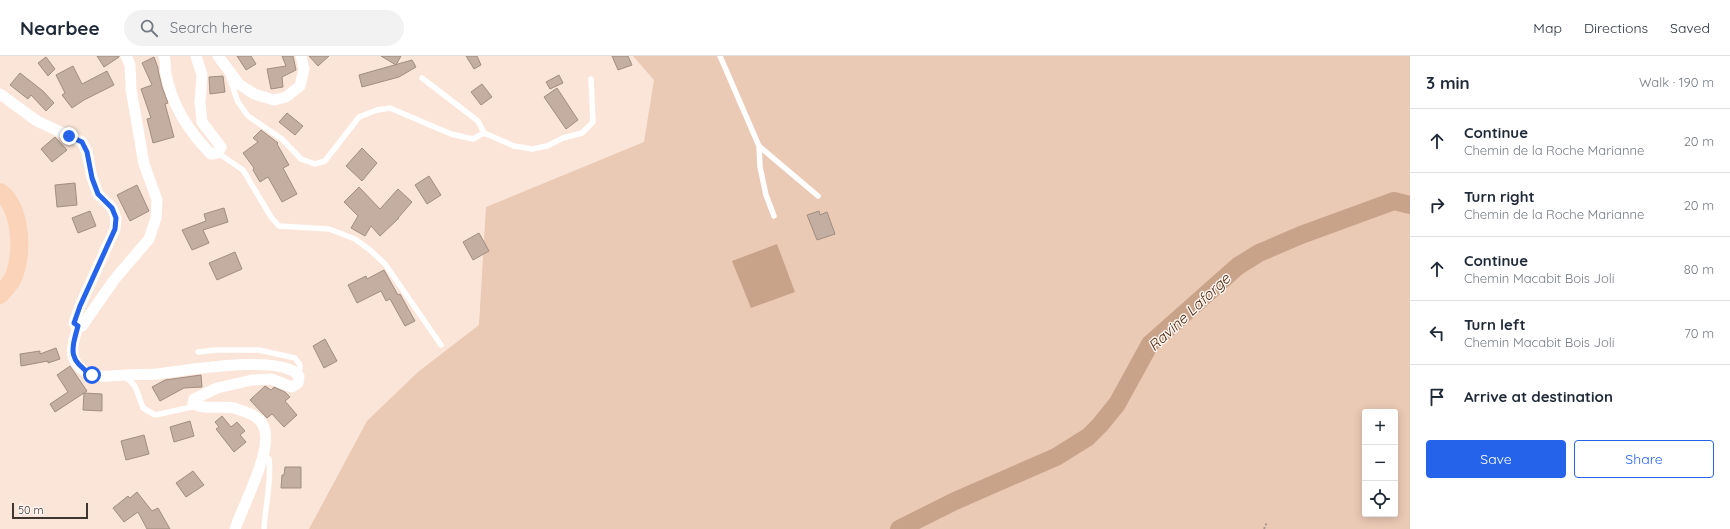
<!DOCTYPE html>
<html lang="en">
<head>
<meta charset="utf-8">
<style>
	:root { --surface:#fff; --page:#f2f2f3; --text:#1f2937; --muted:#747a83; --line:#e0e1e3; --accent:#2563eb }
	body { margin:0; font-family:Quicksand,sans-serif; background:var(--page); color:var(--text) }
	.controls { position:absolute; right:12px; bottom:12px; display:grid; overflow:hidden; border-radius:4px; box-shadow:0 2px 10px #0003 }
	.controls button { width:36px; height:36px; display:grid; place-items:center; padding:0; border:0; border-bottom:1px solid var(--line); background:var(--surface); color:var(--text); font:20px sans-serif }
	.scale { position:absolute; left:12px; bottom:10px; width:76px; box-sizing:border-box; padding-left:4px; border:2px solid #3e3631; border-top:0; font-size:11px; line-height:14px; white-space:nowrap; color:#3e3631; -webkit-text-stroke:3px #fef5f0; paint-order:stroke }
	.stop { position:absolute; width:12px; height:12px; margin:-9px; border:3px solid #2563eb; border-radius:50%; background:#fff }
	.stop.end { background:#2563eb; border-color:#fff; box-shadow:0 1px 4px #0008 }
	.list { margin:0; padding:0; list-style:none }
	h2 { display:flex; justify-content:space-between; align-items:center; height:52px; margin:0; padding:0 16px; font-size:17px }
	h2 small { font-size:13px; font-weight:400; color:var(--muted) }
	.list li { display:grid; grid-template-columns:26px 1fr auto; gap:12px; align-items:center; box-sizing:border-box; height:64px; padding:0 16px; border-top:1px solid var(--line) }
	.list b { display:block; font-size:15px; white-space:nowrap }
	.list p { margin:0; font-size:13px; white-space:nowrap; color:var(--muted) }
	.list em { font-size:13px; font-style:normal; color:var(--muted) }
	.actions { display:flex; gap:8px; padding:12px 16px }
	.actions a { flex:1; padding:9px 0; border:1px solid var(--accent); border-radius:4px; text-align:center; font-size:14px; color:var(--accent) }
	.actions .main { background:var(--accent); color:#fff }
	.icon { flex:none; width:22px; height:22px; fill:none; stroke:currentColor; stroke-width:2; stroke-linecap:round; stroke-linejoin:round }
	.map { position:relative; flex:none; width:1410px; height:473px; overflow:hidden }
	header { display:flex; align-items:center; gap:24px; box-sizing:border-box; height:56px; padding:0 20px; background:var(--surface); border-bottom:1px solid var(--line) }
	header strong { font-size:19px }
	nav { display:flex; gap:22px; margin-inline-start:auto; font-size:14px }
	.search { width:280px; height:36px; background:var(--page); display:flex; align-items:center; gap:10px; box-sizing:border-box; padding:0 14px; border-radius:22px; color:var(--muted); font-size:15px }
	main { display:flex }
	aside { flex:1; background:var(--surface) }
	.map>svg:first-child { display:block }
	.green { fill:#eac9b5; fill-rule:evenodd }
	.water { fill:#c9a28a }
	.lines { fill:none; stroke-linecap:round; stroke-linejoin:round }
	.river { stroke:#c9a28a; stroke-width:18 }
	.building { fill:#c3aea1; stroke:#a18d81 }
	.path { stroke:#aa9a90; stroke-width:2; stroke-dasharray:2 2; stroke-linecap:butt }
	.service { stroke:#fff; stroke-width:5.5 }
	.minor { stroke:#fff; stroke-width:11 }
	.primary { stroke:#fbd3b9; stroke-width:18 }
	.route { stroke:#2563eb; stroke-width:5 }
	.labels { text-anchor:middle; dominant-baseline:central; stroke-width:3; stroke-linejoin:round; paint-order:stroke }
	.water-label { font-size:15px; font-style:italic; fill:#4d270b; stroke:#fef5f0 }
</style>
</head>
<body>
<header>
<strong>Nearbee</strong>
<div class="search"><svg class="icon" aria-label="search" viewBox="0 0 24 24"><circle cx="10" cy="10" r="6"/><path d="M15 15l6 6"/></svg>Search here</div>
<nav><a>Map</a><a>Directions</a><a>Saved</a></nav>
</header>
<main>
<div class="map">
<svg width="1410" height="473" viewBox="0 0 1410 473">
	<rect width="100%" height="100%" fill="#fbe5d8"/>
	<path class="green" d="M 633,0 L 1410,0 L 1410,473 L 309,473 L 367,365 L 418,316 L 479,269 L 486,151 L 644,86 L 654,24 ZM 1365,356 L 1395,356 L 1395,458 L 1365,458 Z"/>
	<path class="water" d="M 777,188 L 795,236 L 751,252 L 732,205 Z"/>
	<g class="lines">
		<path class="river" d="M 899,473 L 955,445 L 1056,401 L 1088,381 L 1100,369 L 1117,348 L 1150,288 L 1238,210 L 1259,197 L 1301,179 L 1394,145 L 1410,149"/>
	</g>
	<path class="building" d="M 97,0 L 119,0 L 119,1 L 104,11 Z
		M 237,0 L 251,0 L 256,8 L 246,14 Z
		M 282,0 L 293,0 L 296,14 L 282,21 L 283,31 L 271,33 L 267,13 L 286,10 Z
		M 309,0 L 329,0 L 318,10 Z
		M 381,0 L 401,0 L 396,9 Z
		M 466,0 L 477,0 L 481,9 L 474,13 Z
		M 612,0 L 628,0 L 632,9 L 618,14 Z
		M 46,1 L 55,13 L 48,20 L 38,7 Z
		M 154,1 L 158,12 L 158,14 L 162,31 L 168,47 L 165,48 L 174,81 L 153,87 L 147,63 L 151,62 L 141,33 L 152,29 L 142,7 Z
		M 412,4 L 416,11 L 399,21 L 362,31 L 359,19 Z
		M 73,10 L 82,28 L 107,15 L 114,29 L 84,44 L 72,52 L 62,39 L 65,37 L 56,19 Z
		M 20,17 L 43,35 L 54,47 L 46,55 L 31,39 L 28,43 L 10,29 Z
		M 559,19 L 563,27 L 550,33 L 546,26 Z
		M 223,20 L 225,36 L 210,38 L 209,21 Z
		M 482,28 L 492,41 L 481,49 L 471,36 Z
		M 557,32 L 578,64 L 566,73 L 544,41 Z
		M 287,57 L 303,70 L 295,79 L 279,66 Z
		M 261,74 L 278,87 L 277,88 L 289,109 L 283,112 L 297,138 L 282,146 L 268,121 L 260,126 L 253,114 L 254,112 L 243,97 L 258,86 L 253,82 Z
		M 55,81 L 67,94 L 52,106 L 41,93 Z
		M 362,92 L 377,107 L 362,125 L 346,110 Z
		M 429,120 L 441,139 L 427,148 L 415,129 Z
		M 75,127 L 77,149 L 57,151 L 55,129 Z
		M 137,129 L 149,155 L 130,165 L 117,139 Z
		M 359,131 L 380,153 L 398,133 L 412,146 L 398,162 L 399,162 L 380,180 L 371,170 L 365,180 L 351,172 L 358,160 L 344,146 Z
		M 224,152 L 228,166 L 203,174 L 209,187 L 192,194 L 182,174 L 206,165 L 204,158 Z
		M 90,155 L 96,170 L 78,177 L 72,162 Z
		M 819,155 L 820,159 L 827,156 L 835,178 L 817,184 L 807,159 Z
		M 479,177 L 489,195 L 473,204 L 463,186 Z
		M 235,196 L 242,213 L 217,224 L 209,207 Z
		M 384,214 L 398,239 L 400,238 L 415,265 L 405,270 L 390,243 L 386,245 L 381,235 L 357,247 L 348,229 L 366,220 L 367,223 Z
		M 325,283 L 337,305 L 324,312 L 313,290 Z
		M 56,292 L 60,303 L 48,307 L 48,305 L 21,310 L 20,298 L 40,295 L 40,298 Z
		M 70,310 L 87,335 L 84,337 L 102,338 L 102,355 L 83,354 L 84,337 L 55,356 L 50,348 L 68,336 L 57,319 Z
		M 201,319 L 202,331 L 184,332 L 160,345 L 152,331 L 165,324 Z
		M 265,330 L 271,334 L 274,331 L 285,336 L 290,341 L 285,345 L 297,359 L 284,371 L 272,358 L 267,362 L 250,344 Z
		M 222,360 L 231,371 L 237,366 L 245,375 L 240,379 L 246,386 L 234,396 L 216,373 L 219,371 L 215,366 Z
		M 190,365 L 194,380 L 174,386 L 170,371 Z
		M 144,379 L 149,398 L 126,404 L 121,385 Z
		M 285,411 L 301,411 L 301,432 L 281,432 L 282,419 L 284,419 Z
		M 193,415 L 204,429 L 186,441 L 176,427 Z
		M 137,436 L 152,455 L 158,452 L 170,473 L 147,473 L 138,456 L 124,466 L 113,452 L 128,440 L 130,442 Z"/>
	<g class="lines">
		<path class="path" d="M 1264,473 L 1267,466"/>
		<path class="service" d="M 720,0 L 759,90 L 760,111 L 766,139 L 774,160
			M 229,21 L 238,46 L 248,60 L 282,83 L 301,103 L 315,108 L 325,105 L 359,61 L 377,54 L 390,52 L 451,78 L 473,83 L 484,77 L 478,65 L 422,22
			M 484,77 L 514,90 L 532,93 L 547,90 L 563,82 L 582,77 L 593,66 L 591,23
			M 759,90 L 818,140
			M 218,97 L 243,114 L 271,161 L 279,170 L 329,173 L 355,183 L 370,194 L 385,208 L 441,289
			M 198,296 L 216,294 L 259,294 L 295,302 L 300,309 L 299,320
			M 124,319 L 135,330 L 143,352 L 155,359 L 197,350
			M 264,399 L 269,403 C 272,426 265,450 264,473"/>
		<path class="minor" d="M 164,0 C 166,6 165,12 166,18 C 172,50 189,76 211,98 L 218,97 L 221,91 L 202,66 L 200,47 L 202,19 L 196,0
			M 218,0 L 239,28 L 254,38 L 274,44 L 286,41 L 300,30 L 304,13 L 301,0
			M 0,38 L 37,65 L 82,86 L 87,96 L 92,122 L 98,138 L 112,152 L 116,162 L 115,173 L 80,250 L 74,267 L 78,270
			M 78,270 C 75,280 70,294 74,303 C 77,310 85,317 92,319 C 103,322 115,319 125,319 C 136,318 146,319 156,318 C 184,315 282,297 299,320 L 298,327 L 292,331 L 271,323 L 252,324 L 217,332 L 194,343 L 193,347 C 203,355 222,349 234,352 C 245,356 257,358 263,369 C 275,391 243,449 235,473
			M 78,270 L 82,270 L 114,224 L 149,183 L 156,162 L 157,144 L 144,108 L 131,33 L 130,9 L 126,0"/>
		<path class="primary" d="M 0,136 C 22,152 24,201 12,224 C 9,229 4,234 0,239"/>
	</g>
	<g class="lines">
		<path class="route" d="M 69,80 L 82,86 L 87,96 L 92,122 L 98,138 L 112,152 L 116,162 L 115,173 L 80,250 L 74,267 L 78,270 C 71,295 68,304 92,319"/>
	</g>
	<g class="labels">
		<g class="water-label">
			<text transform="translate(1189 256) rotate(-43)">Ravine Laforge</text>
		</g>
	</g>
</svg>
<div class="controls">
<button>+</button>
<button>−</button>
<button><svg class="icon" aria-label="locate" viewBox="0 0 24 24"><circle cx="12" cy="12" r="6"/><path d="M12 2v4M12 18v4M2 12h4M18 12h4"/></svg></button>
</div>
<div class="scale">50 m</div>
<div class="stop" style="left:92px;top:319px"></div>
<div class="stop end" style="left:69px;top:80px"></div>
</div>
<aside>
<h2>3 min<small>Walk · 190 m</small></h2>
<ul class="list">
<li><svg class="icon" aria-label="ahead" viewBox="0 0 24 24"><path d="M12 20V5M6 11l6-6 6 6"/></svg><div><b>Continue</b><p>Chemin de la Roche Marianne</p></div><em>20 m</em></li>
<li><svg class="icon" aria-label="right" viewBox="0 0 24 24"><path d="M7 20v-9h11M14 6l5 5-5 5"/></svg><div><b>Turn right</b><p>Chemin de la Roche Marianne</p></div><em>20 m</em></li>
<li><svg class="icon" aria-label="ahead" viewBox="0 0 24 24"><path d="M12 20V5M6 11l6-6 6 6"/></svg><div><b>Continue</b><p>Chemin Macabit Bois Joli</p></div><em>80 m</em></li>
<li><svg class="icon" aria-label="left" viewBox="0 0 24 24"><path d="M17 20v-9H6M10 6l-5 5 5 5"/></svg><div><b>Turn left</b><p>Chemin Macabit Bois Joli</p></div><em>70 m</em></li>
<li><svg class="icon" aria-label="arrive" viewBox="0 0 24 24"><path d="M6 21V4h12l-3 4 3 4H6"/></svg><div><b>Arrive at destination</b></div></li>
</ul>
<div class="actions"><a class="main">Save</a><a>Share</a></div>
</aside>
</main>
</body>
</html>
